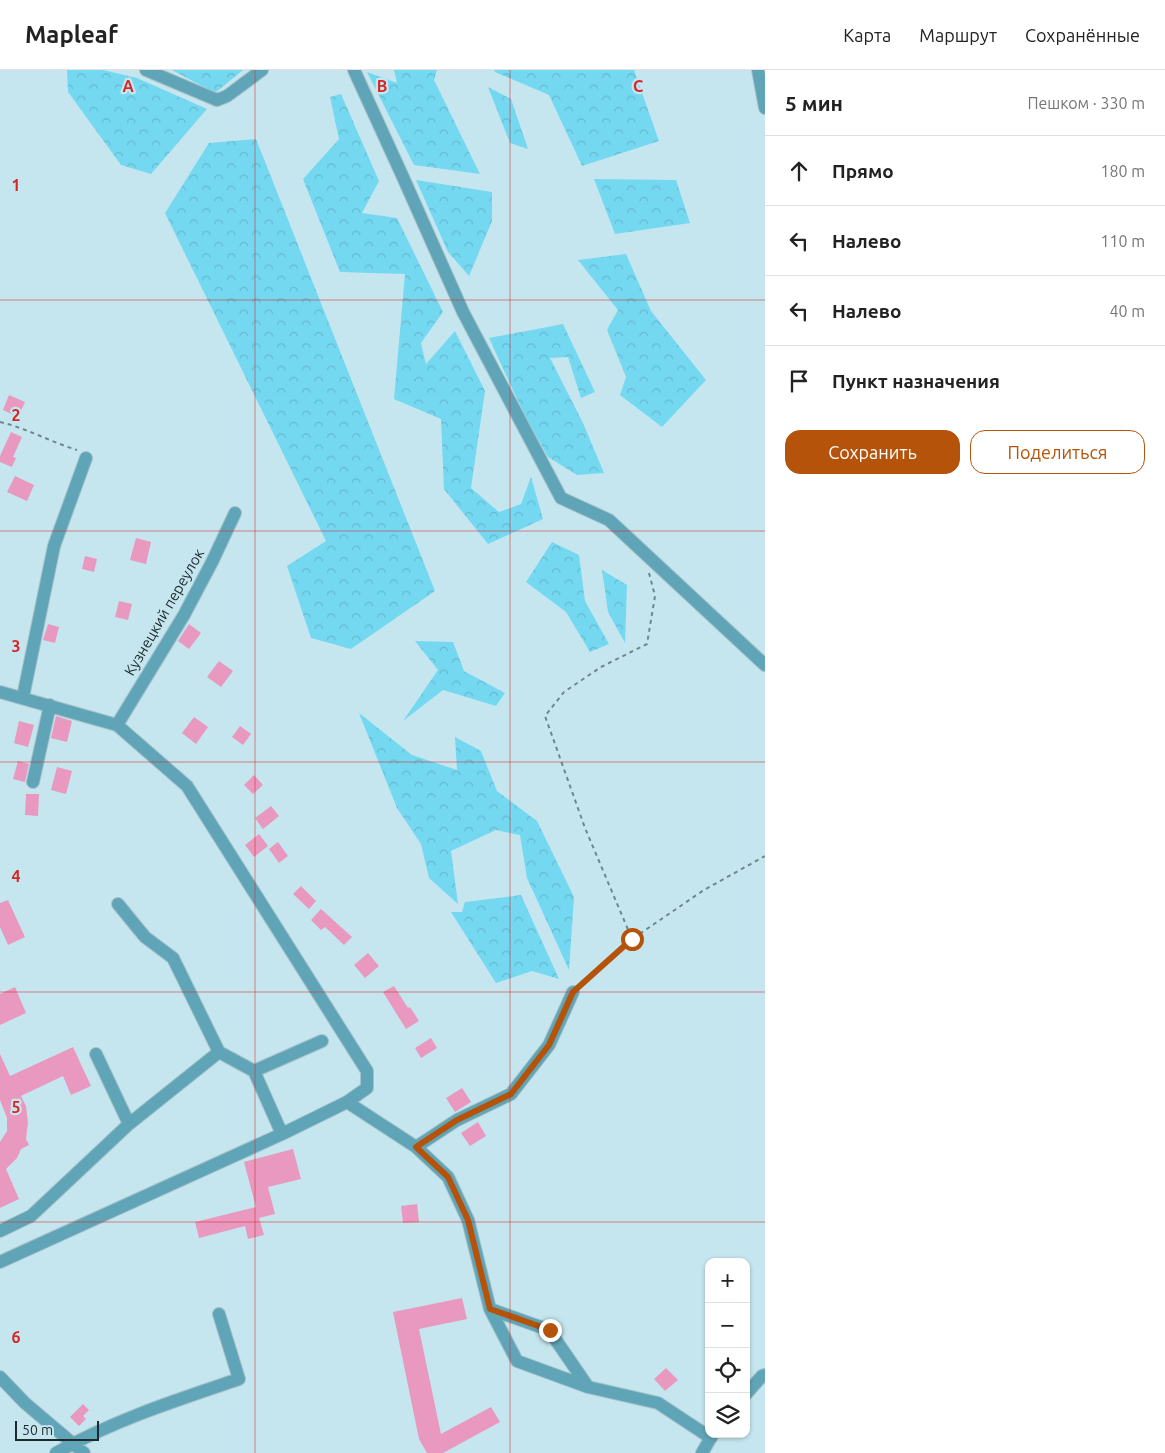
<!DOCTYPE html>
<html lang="ru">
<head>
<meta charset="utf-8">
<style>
	:root { --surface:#fff; --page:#f6f6f6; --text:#222; --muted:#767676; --line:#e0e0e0; --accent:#b45309 }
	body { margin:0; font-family:Ubuntu,sans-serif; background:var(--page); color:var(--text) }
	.controls { position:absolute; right:15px; bottom:15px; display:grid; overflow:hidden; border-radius:10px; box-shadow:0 1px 4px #0004 }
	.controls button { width:45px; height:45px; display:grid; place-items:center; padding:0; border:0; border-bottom:1px solid var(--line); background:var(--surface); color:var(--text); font:25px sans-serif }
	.scale { position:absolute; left:15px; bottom:12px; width:84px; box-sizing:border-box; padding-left:5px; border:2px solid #1e2a2e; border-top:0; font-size:14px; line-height:18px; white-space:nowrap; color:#1e2a2e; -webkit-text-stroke:4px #c5e6ef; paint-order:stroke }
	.stop { position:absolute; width:15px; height:15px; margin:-11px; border:4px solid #b45309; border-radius:50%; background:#fff }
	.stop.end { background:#b45309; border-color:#fff; box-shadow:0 1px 5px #0008 }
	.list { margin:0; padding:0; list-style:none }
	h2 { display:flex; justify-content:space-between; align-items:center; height:65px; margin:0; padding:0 20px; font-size:21px }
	h2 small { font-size:16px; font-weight:400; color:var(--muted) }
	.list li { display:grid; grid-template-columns:32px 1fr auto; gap:15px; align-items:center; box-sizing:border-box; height:70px; padding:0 20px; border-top:1px solid var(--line) }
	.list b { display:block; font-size:19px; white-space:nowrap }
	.list em { font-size:16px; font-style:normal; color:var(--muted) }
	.actions { display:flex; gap:10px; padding:15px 20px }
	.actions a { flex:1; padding:11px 0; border:1px solid var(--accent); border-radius:15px; text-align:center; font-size:18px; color:var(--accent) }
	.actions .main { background:var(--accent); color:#fff }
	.icon { flex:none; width:28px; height:28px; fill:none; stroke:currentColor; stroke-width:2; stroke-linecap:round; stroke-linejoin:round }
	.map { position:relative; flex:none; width:765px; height:1383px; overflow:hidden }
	header { display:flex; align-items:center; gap:30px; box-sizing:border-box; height:70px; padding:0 25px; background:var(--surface); border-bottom:1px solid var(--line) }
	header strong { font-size:24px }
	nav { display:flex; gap:28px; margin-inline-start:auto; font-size:18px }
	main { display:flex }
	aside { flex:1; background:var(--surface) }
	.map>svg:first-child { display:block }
	.forest { fill:url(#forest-crowns) }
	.building { fill:#e999bf }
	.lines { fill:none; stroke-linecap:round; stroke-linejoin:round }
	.minor-casing { stroke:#a4c0c8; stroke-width:14 }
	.path { stroke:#70868d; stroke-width:2; stroke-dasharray:4 4; stroke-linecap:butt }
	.minor { stroke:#60a5b7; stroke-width:12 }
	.route { stroke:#b45309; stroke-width:6 }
	.grid { fill:none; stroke:#d62828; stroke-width:1; stroke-opacity:0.55 }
	.labels { text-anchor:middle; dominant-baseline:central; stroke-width:4.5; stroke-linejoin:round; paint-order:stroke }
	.street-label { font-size:15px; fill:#1e2a2e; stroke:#c5e6ef }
	.grid-label { font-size:16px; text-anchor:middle; font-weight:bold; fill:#d62828; stroke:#c5e6ef; stroke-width:4.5; stroke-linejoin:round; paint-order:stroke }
</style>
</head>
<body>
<header>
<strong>Mapleaf</strong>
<nav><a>Карта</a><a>Маршрут</a><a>Сохранённые</a></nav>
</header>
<main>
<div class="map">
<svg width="765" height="1383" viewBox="0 0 765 1383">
	<defs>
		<pattern id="forest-crowns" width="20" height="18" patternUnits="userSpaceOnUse" patternTransform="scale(1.25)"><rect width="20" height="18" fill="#75d8f1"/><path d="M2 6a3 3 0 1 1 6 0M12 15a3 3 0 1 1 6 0" fill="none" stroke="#65bacf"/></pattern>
	</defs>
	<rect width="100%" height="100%" fill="#c5e6ef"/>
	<path class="forest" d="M 67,0 L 103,0 L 137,8 L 207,39 L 151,104 L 121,95 L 68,22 Z
		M 172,0 L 243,0 L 215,23 Z
		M 394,0 L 437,0 L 434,10 L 480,104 L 414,95 L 367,2 L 397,13 Z
		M 494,0 L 634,0 L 659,71 L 582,96 L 549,25 L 495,2 Z
		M 488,17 L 511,29 L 528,79 L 510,73 Z
		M 341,24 L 379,111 L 362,143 L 397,148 L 443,242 L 421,273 L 426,294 L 455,261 L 485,321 L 471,418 L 499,442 L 521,434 L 531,407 L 543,449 L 488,474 L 444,419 L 441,349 L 394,329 L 405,204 L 340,202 L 303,109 L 339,69 L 330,27 Z
		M 256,69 L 435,521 L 351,579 L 311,568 L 287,496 L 326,471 L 165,143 L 209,73 Z
		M 594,109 L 676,110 L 690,153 L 615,164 Z
		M 416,110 L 492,122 L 492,151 L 469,206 L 448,182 Z
		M 626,184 L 651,241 L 706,310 L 662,357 L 620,325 L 626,307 L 607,260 L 618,240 L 578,190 Z
		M 563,254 L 595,322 L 581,328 L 568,287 L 550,288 L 583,353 L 604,403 L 577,405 L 548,387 L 525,346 L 489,268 Z
		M 552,472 L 579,485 L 585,531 L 609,574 L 590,582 L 566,542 L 526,512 Z
		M 602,500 L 627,515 L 625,573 L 608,542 Z
		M 415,571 L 453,572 L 464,601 L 505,623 L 496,636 L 443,620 L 403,651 L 438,600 Z
		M 359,643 L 412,685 L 457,700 L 455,667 L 481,681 L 497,721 L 537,751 L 574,827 L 569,900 L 527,808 L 520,765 L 496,760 L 451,781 L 458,834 L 429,808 L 421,774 L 397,738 Z
		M 521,825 L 559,909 L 532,901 L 496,913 L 451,842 L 462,842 L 465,832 Z"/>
	<path class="building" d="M 9,325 L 25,332 L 18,347 L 3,340 Z
		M 11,362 L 22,367 L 13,387 L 16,388 L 12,397 L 0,392 L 0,386 Z
		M 15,406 L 34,415 L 27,431 L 7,422 Z
		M 136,468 L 151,472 L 146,494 L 130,490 Z
		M 85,486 L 97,489 L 94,502 L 82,499 Z
		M 119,531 L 132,534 L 128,550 L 115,547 Z
		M 48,554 L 59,557 L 55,573 L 43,570 Z
		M 189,554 L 201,563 L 189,579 L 178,571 Z
		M 219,591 L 233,601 L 221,617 L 207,607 Z
		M 56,646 L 72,651 L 67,672 L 51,668 Z
		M 194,647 L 208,657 L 196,674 L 182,663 Z
		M 19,651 L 34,655 L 28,677 L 14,673 Z
		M 240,656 L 251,664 L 243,675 L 232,667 Z
		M 18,691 L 29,694 L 25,712 L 13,709 Z
		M 57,697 L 72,701 L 66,724 L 51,720 Z
		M 254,705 L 263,715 L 253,724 L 244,715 Z
		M 26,724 L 39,724 L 38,746 L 25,745 Z
		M 271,736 L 279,746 L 263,759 L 255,748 Z
		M 259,764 L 268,776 L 254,787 L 245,775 Z
		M 278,772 L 288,786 L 279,793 L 269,779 Z
		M 301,816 L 316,831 L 309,839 L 293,824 Z
		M 8,830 L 25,867 L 8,875 L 0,857 L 0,833 Z
		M 321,839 L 352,867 L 344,875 L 325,857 L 321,860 L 311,850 Z
		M 368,883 L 379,896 L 365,908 L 354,895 Z
		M 394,916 L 408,938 L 410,937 L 419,951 L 406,959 L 383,922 Z
		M 15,917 L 26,943 L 0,955 L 0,924 Z
		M 431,968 L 437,978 L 421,988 L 415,978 Z
		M 73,977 L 91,1016 L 71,1025 L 63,1006 L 21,1026 L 26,1036 L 28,1053 L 26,1069 L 29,1075 L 21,1079 L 17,1088 L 6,1099 L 19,1129 L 0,1138 L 0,1072 L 7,1061 L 7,1048 L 0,1030 L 0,984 L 10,1006 Z
		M 462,1018 L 471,1032 L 455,1042 L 446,1028 Z
		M 478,1052 L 486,1066 L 470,1076 L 461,1063 Z
		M 293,1079 L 301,1109 L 268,1117 L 275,1144 L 259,1148 L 264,1165 L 248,1169 L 245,1156 L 199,1168 L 195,1152 L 256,1137 L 244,1092 Z
		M 417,1134 L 419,1152 L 403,1153 L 401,1136 Z
		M 462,1228 L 467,1249 L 419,1259 L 441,1364 L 491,1337 L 500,1352 L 443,1383 L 427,1383 L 419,1369 L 393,1242 Z
		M 666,1298 L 678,1310 L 665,1321 L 654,1309 Z
		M 83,1334 L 89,1340 L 83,1346 L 86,1349 L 79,1356 L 70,1347 Z"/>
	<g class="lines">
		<g class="minor-casing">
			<path id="minor" d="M 146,0 L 217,30 L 227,26 L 262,0
				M 354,0 L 402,105 L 463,242 L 561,428 L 609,450 L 765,595
				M 758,0 L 765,38
				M 0,622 L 117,655 L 187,716 L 367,1001 L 367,1018 L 347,1032 L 416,1077 L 457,1050 L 511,1024 L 549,975 L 573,922
				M 23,627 L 54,476 L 86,388
				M 117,655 L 184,545 L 212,492 L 235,443
				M 33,712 L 50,635
				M 118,834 L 145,867 L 173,888 L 219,982 L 254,1001 L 282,1064
				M 96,984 L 129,1054
				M 254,1001 L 322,971
				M 416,1077 L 448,1107 L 468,1150 L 490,1239 L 549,1260 L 588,1317 L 658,1333 L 711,1368
				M 0,1161 L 31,1146 L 129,1054 L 219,982
				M 0,1192 L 282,1064 L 347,1032
				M 490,1239 L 517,1291 L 588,1317
				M 0,1307 L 25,1333 L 84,1383
				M 746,1324 L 762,1306 L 765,1305
				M 56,1383 C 114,1350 177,1330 239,1309 L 219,1244
				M 702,1383 L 713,1364"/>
		</g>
		<path class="path" d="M 0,352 C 26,358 51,372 77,380
			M 649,503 L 655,526 L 647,574 L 601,597 L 564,622 L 545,646 L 585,758 L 632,869 L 704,820 L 765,786
			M 582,914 L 632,869"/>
		<use href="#minor" class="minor"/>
	</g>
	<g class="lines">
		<path class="route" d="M 550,1260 L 490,1239 L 468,1150 L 448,1107 L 416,1077 L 457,1050 L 511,1024 L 549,975 L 573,922 L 632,869"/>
	</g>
	<path class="grid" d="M 255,0 L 255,1383M 510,0 L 510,1383M 0,230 L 765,230M 0,461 L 765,461M 0,692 L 765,692M 0,922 L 765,922M 0,1152 L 765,1152"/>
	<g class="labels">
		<g class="street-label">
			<text transform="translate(164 542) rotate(-60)">Кузнецкий переулок</text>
		</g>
	</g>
	<g class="grid-label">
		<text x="128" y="22">A</text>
		<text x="382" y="22">B</text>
		<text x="638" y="22">C</text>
		<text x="16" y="121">1</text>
		<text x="16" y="351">2</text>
		<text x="16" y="582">3</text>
		<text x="16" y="812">4</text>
		<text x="16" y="1043">5</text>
		<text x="16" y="1273">6</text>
	</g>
</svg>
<div class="controls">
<button>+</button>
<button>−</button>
<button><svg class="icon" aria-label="locate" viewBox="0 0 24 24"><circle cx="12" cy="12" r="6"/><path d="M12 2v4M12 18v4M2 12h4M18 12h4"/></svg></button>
<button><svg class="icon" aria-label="layers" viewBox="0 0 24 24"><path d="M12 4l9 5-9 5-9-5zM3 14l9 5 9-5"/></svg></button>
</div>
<div class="scale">50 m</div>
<div class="stop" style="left:632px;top:869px"></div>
<div class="stop end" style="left:550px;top:1260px"></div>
</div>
<aside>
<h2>5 мин<small>Пешком · 330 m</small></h2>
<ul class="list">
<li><svg class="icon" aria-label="ahead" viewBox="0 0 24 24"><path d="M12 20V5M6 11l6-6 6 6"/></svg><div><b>Прямо</b></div><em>180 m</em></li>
<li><svg class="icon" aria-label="left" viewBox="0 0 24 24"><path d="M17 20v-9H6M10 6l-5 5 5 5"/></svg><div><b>Налево</b></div><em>110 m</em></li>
<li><svg class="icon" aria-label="left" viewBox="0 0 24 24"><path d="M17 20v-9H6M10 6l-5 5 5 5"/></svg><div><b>Налево</b></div><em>40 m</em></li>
<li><svg class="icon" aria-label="arrive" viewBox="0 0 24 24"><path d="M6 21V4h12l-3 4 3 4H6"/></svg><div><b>Пункт назначения</b></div></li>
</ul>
<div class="actions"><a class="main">Сохранить</a><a>Поделиться</a></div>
</aside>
</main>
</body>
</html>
